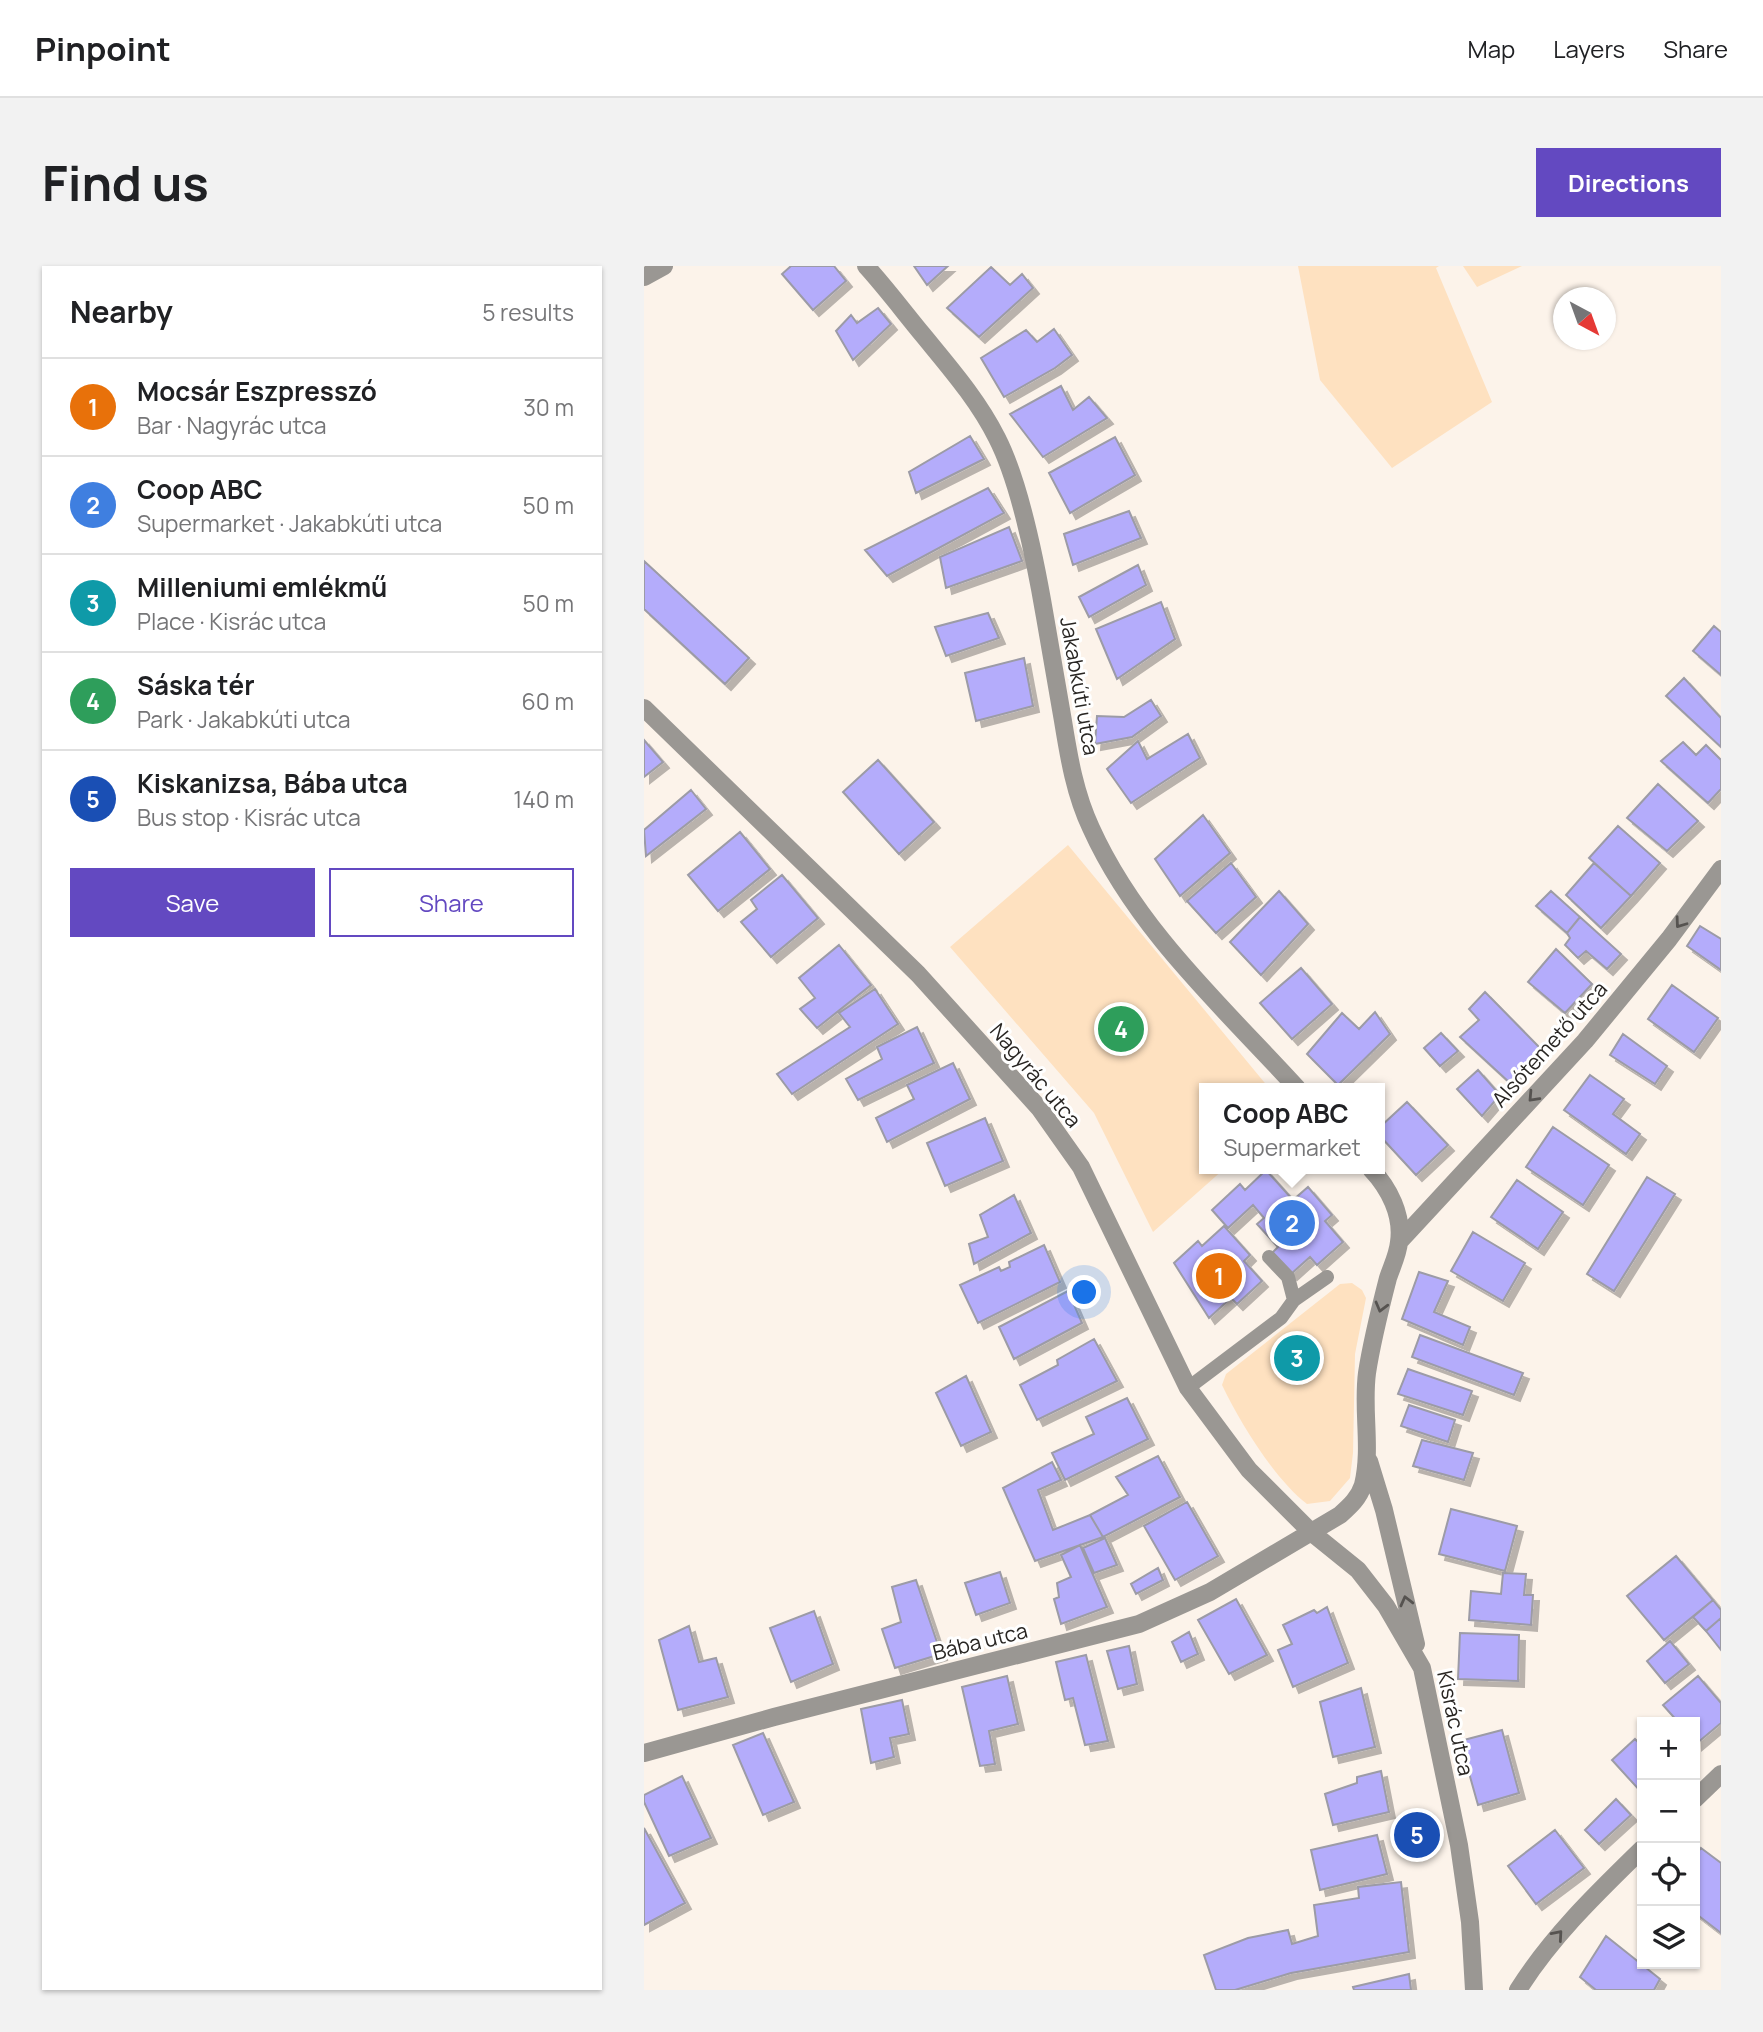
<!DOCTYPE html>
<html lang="en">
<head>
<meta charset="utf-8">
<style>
	:root { --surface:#fff; --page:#f2f2f2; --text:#202124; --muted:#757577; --line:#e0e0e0; --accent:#6349c1 }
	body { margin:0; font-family:Manrope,sans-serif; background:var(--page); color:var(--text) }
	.controls { position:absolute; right:21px; bottom:21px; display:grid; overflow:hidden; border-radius:0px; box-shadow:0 2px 5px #0004 }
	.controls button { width:63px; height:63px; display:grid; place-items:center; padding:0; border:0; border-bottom:2px solid var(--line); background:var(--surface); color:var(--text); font:35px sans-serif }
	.compass { position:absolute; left:909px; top:21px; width:63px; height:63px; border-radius:50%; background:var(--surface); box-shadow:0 2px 5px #0004; rotate:139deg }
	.you { position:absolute; left:441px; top:1027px; width:24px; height:24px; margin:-18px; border:5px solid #fff; border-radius:50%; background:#1a73e8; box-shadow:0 0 0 10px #1a73e833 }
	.badge { display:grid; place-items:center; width:46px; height:46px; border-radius:50%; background:var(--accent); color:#fff; font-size:23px; font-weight:700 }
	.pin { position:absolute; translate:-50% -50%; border:4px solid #fff; box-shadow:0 2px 7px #0006 }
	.popup { position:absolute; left:555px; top:817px; width:186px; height:91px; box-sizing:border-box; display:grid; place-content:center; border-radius:0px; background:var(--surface); filter:drop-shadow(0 2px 5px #0005); font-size:23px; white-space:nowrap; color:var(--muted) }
	.popup b { font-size:26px; color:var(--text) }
	.popup::after { content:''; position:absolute; left:50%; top:100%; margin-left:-14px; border:14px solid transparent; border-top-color:var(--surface) }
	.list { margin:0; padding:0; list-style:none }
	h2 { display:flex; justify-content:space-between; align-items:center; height:91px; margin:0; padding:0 28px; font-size:30px }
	h2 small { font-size:23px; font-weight:400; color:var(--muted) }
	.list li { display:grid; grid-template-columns:46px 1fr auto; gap:21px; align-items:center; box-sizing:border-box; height:98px; padding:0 28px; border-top:2px solid var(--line) }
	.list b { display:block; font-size:26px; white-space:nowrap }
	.list p { margin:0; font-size:23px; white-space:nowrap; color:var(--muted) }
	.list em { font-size:23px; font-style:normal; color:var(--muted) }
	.actions { display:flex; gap:14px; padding:21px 28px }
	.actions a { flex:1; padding:16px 0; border:2px solid var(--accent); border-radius:0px; text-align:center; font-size:24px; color:var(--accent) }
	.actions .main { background:var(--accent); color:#fff }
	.icon { flex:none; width:38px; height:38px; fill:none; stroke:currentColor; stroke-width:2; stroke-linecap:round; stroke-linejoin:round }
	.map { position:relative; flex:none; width:1077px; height:1724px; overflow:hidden; border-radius:0px }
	header { display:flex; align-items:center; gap:42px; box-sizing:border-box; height:98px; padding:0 35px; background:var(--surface); border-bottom:2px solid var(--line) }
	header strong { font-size:33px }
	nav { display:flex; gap:38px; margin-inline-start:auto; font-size:24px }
	.intro { display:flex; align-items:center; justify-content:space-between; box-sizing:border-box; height:168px; padding:0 42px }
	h1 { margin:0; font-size:49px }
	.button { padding:18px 32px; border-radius:0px; background:var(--accent); color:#fff; font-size:24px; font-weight:700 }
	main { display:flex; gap:42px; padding:0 42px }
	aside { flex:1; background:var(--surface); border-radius:0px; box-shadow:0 2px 5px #0004 }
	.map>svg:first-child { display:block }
	.green { fill:#fee1c0 }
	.building { fill:#b4acfb; stroke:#9c9ba6; stroke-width:2; filter:url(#shadow) }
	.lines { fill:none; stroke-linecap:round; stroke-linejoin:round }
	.service { stroke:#9a9793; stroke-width:14 }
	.minor { stroke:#9a9793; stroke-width:18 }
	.oneway { stroke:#565350 }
	.labels { text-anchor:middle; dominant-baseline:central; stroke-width:6; stroke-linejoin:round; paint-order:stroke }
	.street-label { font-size:21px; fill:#292623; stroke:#fff }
</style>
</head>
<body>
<header>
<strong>Pinpoint</strong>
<nav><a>Map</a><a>Layers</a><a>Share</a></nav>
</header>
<div class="intro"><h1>Find us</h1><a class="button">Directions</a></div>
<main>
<aside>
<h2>Nearby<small>5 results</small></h2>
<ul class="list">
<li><span class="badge" style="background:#e8710a">1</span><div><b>Mocsár Eszpresszó</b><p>Bar · Nagyrác utca</p></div><em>30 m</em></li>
<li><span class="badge" style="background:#3f7fe0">2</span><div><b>Coop ABC</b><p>Supermarket · Jakabkúti utca</p></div><em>50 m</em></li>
<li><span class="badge" style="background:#0f9aa8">3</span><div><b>Milleniumi emlékmű</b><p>Place · Kisrác utca</p></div><em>50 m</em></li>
<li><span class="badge" style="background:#2e9e5b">4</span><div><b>Sáska tér</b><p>Park · Jakabkúti utca</p></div><em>60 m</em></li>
<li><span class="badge" style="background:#1a4fb4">5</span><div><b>Kiskanizsa, Bába utca</b><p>Bus stop · Kisrác utca</p></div><em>140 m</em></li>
</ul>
<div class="actions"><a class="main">Save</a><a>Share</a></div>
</aside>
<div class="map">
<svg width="1077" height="1724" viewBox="0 0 1077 1724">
	<defs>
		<filter id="shadow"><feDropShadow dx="6" dy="6" stdDeviation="0" flood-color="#0004"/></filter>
	</defs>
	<rect width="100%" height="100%" fill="#fcf3ea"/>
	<path class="green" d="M 654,0 L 795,0 L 792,2 L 848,136 L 748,202 L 676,114 Z
		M 819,0 L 878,0 L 833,21 Z
		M 424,579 L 625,822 L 560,822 L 560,903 L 580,903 L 509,966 L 450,847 L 306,681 Z
		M 708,1017 L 718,1024 L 722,1032 L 711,1088 L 709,1187 L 706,1212 L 686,1235 L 663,1238 C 631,1214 595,1155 578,1119 L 582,1108 L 696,1018 Z"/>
	<path class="building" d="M 147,0 L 190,0 L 202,15 L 169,44 L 138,8 Z
		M 270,0 L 304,0 L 283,19 Z
		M 347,1 L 366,19 L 378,8 L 389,22 L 335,71 L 303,42 Z
		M 234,42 L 247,58 L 209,94 L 192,65 L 207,49 L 213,57 Z
		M 410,63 L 428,89 L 411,102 L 360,131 L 337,92 L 382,64 L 393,76 Z
		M 417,120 L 429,144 L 445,131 L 463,152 L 399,191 L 366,148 Z
		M 326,170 L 340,193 L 272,227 L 265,206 Z
		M 471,171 L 491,209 L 426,247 L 405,207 Z
		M 344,222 L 360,247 L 243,310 L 221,284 Z
		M 485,245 L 497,272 L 429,299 L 420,268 Z
		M 365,261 L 378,295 L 302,322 L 296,291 Z
		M 0,295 L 105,392 L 81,418 L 0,343 Z
		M 494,299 L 502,319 L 445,351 L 435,331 Z
		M 517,336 L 531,373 L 473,413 L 452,363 Z
		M 344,347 L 355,372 L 302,390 L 291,361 Z
		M 1070,360 L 1077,366 L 1077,409 L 1049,385 Z
		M 380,392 L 389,440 L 332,455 L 321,407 Z
		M 1040,412 L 1077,452 L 1077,481 L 1022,430 Z
		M 507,434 L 517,450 L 488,471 L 451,478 L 453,450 L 480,451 Z
		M 544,468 L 556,492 L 487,537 L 463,503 L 494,475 L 503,493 Z
		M 0,474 L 19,496 L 0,511 Z
		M 1039,476 L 1052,489 L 1062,479 L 1077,494 L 1077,523 L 1064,537 L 1017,495 Z
		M 234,494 L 290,556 L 255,588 L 199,526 Z
		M 1014,518 L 1054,555 L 1023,585 L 983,552 Z
		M 47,524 L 62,543 L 2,590 L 0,564 Z
		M 559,549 L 586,587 L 536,630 L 511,593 Z
		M 974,560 L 1016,597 L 987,630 L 945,592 Z
		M 96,566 L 126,603 L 74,645 L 44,609 Z
		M 587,597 L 612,631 L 572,667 L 543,635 Z
		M 950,597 L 987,630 L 957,662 L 922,629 Z
		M 138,609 L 174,652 L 127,691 L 97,656 L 113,643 L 107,634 Z
		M 635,625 L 664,658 L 617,709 L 586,676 Z
		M 907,625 L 936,651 L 923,667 L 892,640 Z
		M 936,651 L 977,688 L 963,703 L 942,685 L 934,692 L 921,679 L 926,672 L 923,667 Z
		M 1056,660 L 1077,673 L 1077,704 L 1043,680 Z
		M 195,679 L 227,719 L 173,762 L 156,743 L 171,732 L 155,712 Z
		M 912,683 L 948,718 L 921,747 L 884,716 Z
		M 657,702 L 688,738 L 648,773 L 616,737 Z
		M 1028,719 L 1074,752 L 1050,786 L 1004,753 Z
		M 231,723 L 254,758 L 148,828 L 133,808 L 206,761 L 195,747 Z
		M 841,726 L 896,782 L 866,817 L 816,771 L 835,754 L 825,743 Z
		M 731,746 L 746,768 L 694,819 L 663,788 L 698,747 L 715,763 Z
		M 273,761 L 290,797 L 214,834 L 202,813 L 238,793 L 233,781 Z
		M 797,767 L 814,785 L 796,800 L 780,782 Z
		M 979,768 L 1023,800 L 1011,818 L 966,789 Z
		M 309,797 L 326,833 L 243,876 L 232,852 L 270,833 L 263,819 Z
		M 834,804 L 856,829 L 838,850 L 813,823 Z
		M 946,809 L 980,833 L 969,848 L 996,868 L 982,888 L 920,844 Z
		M 763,836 L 804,879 L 772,909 L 736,870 L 736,861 Z
		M 341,852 L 359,895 L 301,920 L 283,877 Z
		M 909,861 L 965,899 L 939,939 L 882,901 Z
		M 622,904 L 649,934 L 664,921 L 688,949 L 681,955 L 699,976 L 673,999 L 666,991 L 647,1008 L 628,987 L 634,981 L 613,958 L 620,952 L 609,939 L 584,962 L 568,944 L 596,918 L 601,924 Z
		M 1003,911 L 1031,928 L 970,1025 L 943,1008 Z
		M 873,914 L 919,946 L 894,983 L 847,951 Z
		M 370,929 L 387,967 L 330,998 L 325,978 L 344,971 L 336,949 Z
		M 580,960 L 606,989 L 600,995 L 618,1015 L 593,1038 L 587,1032 L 565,1052 L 530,997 L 554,975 L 558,980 Z
		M 829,966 L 881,997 L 859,1035 L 807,1005 Z
		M 400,979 L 416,1016 L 334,1057 L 316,1019 L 355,1001 L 357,1005 L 366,1001 L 365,996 Z
		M 775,1006 L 804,1015 L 790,1046 L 826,1061 L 819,1079 L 758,1053 Z
		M 424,1025 L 438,1057 L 370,1093 L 355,1061 Z
		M 776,1069 L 879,1107 L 870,1129 L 768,1091 Z
		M 450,1073 L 473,1115 L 393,1154 L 376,1119 L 414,1099 L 413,1094 Z
		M 764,1103 L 828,1125 L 819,1149 L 754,1128 Z
		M 322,1110 L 347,1166 L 317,1180 L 292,1127 Z
		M 483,1132 L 504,1173 L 421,1214 L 408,1187 L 450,1168 L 442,1151 Z
		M 765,1139 L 811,1154 L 804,1176 L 757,1160 Z
		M 778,1174 L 829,1187 L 820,1214 L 769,1200 Z
		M 514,1190 L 536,1231 L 459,1271 L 446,1249 L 484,1229 L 472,1211 Z
		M 408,1196 L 417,1214 L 394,1224 L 409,1264 L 446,1249 L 459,1271 L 391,1295 L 359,1222 Z
		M 543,1236 L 574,1290 L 531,1314 L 500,1260 Z
		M 807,1243 L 873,1260 L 861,1305 L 795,1288 Z
		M 461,1272 L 473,1299 L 450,1307 L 439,1282 Z
		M 436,1279 L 463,1341 L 417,1358 L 410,1333 L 415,1331 L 413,1317 L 427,1311 L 417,1289 Z
		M 1032,1290 L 1069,1334 L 1020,1374 L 983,1330 Z
		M 514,1302 L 519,1314 L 492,1328 L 487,1318 Z
		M 356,1306 L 366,1337 L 332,1349 L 321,1317 Z
		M 859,1307 L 882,1308 L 880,1329 L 889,1329 L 887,1359 L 825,1354 L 827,1325 L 857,1328 Z
		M 272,1314 L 297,1388 L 251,1402 L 238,1363 L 257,1356 L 248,1321 Z
		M 592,1333 L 623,1389 L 585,1408 L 554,1354 Z
		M 1069,1334 L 1077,1344 L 1077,1352 L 1062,1365 L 1049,1351 Z
		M 683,1341 L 704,1397 L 649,1421 L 634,1384 L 648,1378 L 639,1359 L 670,1344 L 673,1347 Z
		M 170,1345 L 189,1398 L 147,1416 L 126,1362 Z
		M 1077,1352 L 1077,1384 L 1062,1365 Z
		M 45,1360 L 55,1396 L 72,1392 L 84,1431 L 34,1444 L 15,1374 Z
		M 545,1366 L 554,1388 L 537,1396 L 528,1376 Z
		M 816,1367 L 875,1369 L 874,1415 L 814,1413 Z
		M 1026,1375 L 1045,1398 L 1021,1417 L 1003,1395 Z
		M 485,1380 L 493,1418 L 474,1423 L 463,1385 Z
		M 442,1389 L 464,1475 L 441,1479 L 429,1432 L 421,1434 L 412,1396 Z
		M 363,1410 L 374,1458 L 345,1465 L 351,1498 L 336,1500 L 318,1421 Z
		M 1054,1410 L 1077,1437 L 1077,1457 L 1052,1478 L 1051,1456 L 1034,1456 L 1019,1439 Z
		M 717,1422 L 731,1481 L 689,1491 L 676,1436 Z
		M 258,1434 L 265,1468 L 246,1472 L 250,1491 L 227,1497 L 217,1443 Z
		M 858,1464 L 875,1527 L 834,1539 L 816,1475 Z
		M 119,1467 L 150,1536 L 119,1549 L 89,1479 Z
		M 991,1473 L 998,1480 L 998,1527 L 968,1494 Z
		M 737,1505 L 745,1546 L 689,1559 L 681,1528 L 713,1517 L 713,1511 Z
		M 38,1510 L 67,1572 L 25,1590 L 0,1536 L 0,1529 Z
		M 972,1533 L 987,1549 L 955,1578 L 941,1564 Z
		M 0,1562 L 41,1637 L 0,1659 Z
		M 911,1564 L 940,1602 L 892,1638 L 864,1600 Z
		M 733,1569 L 743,1608 L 676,1624 L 667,1584 Z
		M 1057,1582 L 1077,1597 L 1077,1667 L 1051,1647 L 1051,1590 Z
		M 757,1616 L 765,1686 L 647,1707 L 591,1724 L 572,1724 L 560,1689 L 604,1672 L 644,1664 L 648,1678 L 674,1670 L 670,1639 L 715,1632 L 714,1621 Z
		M 962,1670 L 1016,1713 L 1010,1724 L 952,1724 L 936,1711 Z
		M 765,1708 L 767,1724 L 710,1724 L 709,1721 Z"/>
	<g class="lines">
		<path class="service" d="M 650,1034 L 683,1011
			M 544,1122 L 637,1052 L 650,1034 L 644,1011 L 625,991"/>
		<path class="minor" d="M 222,0 C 242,22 260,46 279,69 C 306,102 334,134 353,172 C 377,219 392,298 401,351 C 407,386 413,420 419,455 C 425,492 431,528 447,562 C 493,664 579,741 653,822
			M 0,11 L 20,0
			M 0,442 L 274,708 L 396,843 L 437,901 L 544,1122 L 605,1204 L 667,1266 L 714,1304 L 742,1340 L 778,1402 L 815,1579 L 826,1656 L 830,1724
			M 755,976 L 941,775 L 1025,673 L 1077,603
			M 725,1195 L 740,1244 L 772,1378
			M 0,1487 L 130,1451 L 495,1358 L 566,1326 L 696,1249 C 706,1240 715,1232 719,1219 C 728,1182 718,1144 723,1107 C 728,1074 736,1043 744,1012 C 748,1000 754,988 755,976 C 759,949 745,922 727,903
			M 1051,1533 L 1077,1508
			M 874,1724 C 908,1670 953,1627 998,1583"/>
	</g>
	<defs><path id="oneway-chevron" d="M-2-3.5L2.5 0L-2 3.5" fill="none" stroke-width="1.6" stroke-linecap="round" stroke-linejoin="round" transform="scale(1.75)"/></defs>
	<g class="oneway">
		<use href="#oneway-chevron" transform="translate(1036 657) rotate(126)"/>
		<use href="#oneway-chevron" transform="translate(889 831) rotate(133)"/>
		<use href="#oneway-chevron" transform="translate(737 1041) rotate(105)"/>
		<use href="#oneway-chevron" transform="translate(762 1335) rotate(-104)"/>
		<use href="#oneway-chevron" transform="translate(914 1669) rotate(-49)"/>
	</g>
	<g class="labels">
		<g class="street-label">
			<text transform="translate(436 420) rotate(80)">Jakabkúti utca</text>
			<text transform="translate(905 778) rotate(-48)">Alsótemető utca</text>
			<text transform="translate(392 809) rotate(50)">Nagyrác utca</text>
			<text transform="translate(336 1375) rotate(-14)">Bába utca</text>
			<text transform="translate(812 1457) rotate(78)">Kisrác utca</text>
		</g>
	</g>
</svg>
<div class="controls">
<button>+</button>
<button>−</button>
<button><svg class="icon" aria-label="locate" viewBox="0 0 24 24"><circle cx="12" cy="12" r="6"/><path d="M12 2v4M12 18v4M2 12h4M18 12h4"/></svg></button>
<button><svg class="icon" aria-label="layers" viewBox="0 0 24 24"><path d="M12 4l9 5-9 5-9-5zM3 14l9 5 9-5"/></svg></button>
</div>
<svg class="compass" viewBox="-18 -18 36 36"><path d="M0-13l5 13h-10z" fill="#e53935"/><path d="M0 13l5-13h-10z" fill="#757577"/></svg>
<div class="you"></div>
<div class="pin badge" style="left:575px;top:1010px;background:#e8710a">1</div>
<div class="pin badge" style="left:648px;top:957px;background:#3f7fe0">2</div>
<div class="popup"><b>Coop ABC</b>Supermarket</div>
<div class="pin badge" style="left:653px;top:1092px;background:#0f9aa8">3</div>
<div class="pin badge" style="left:477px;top:763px;background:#2e9e5b">4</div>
<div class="pin badge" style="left:773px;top:1569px;background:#1a4fb4">5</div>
</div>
</main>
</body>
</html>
